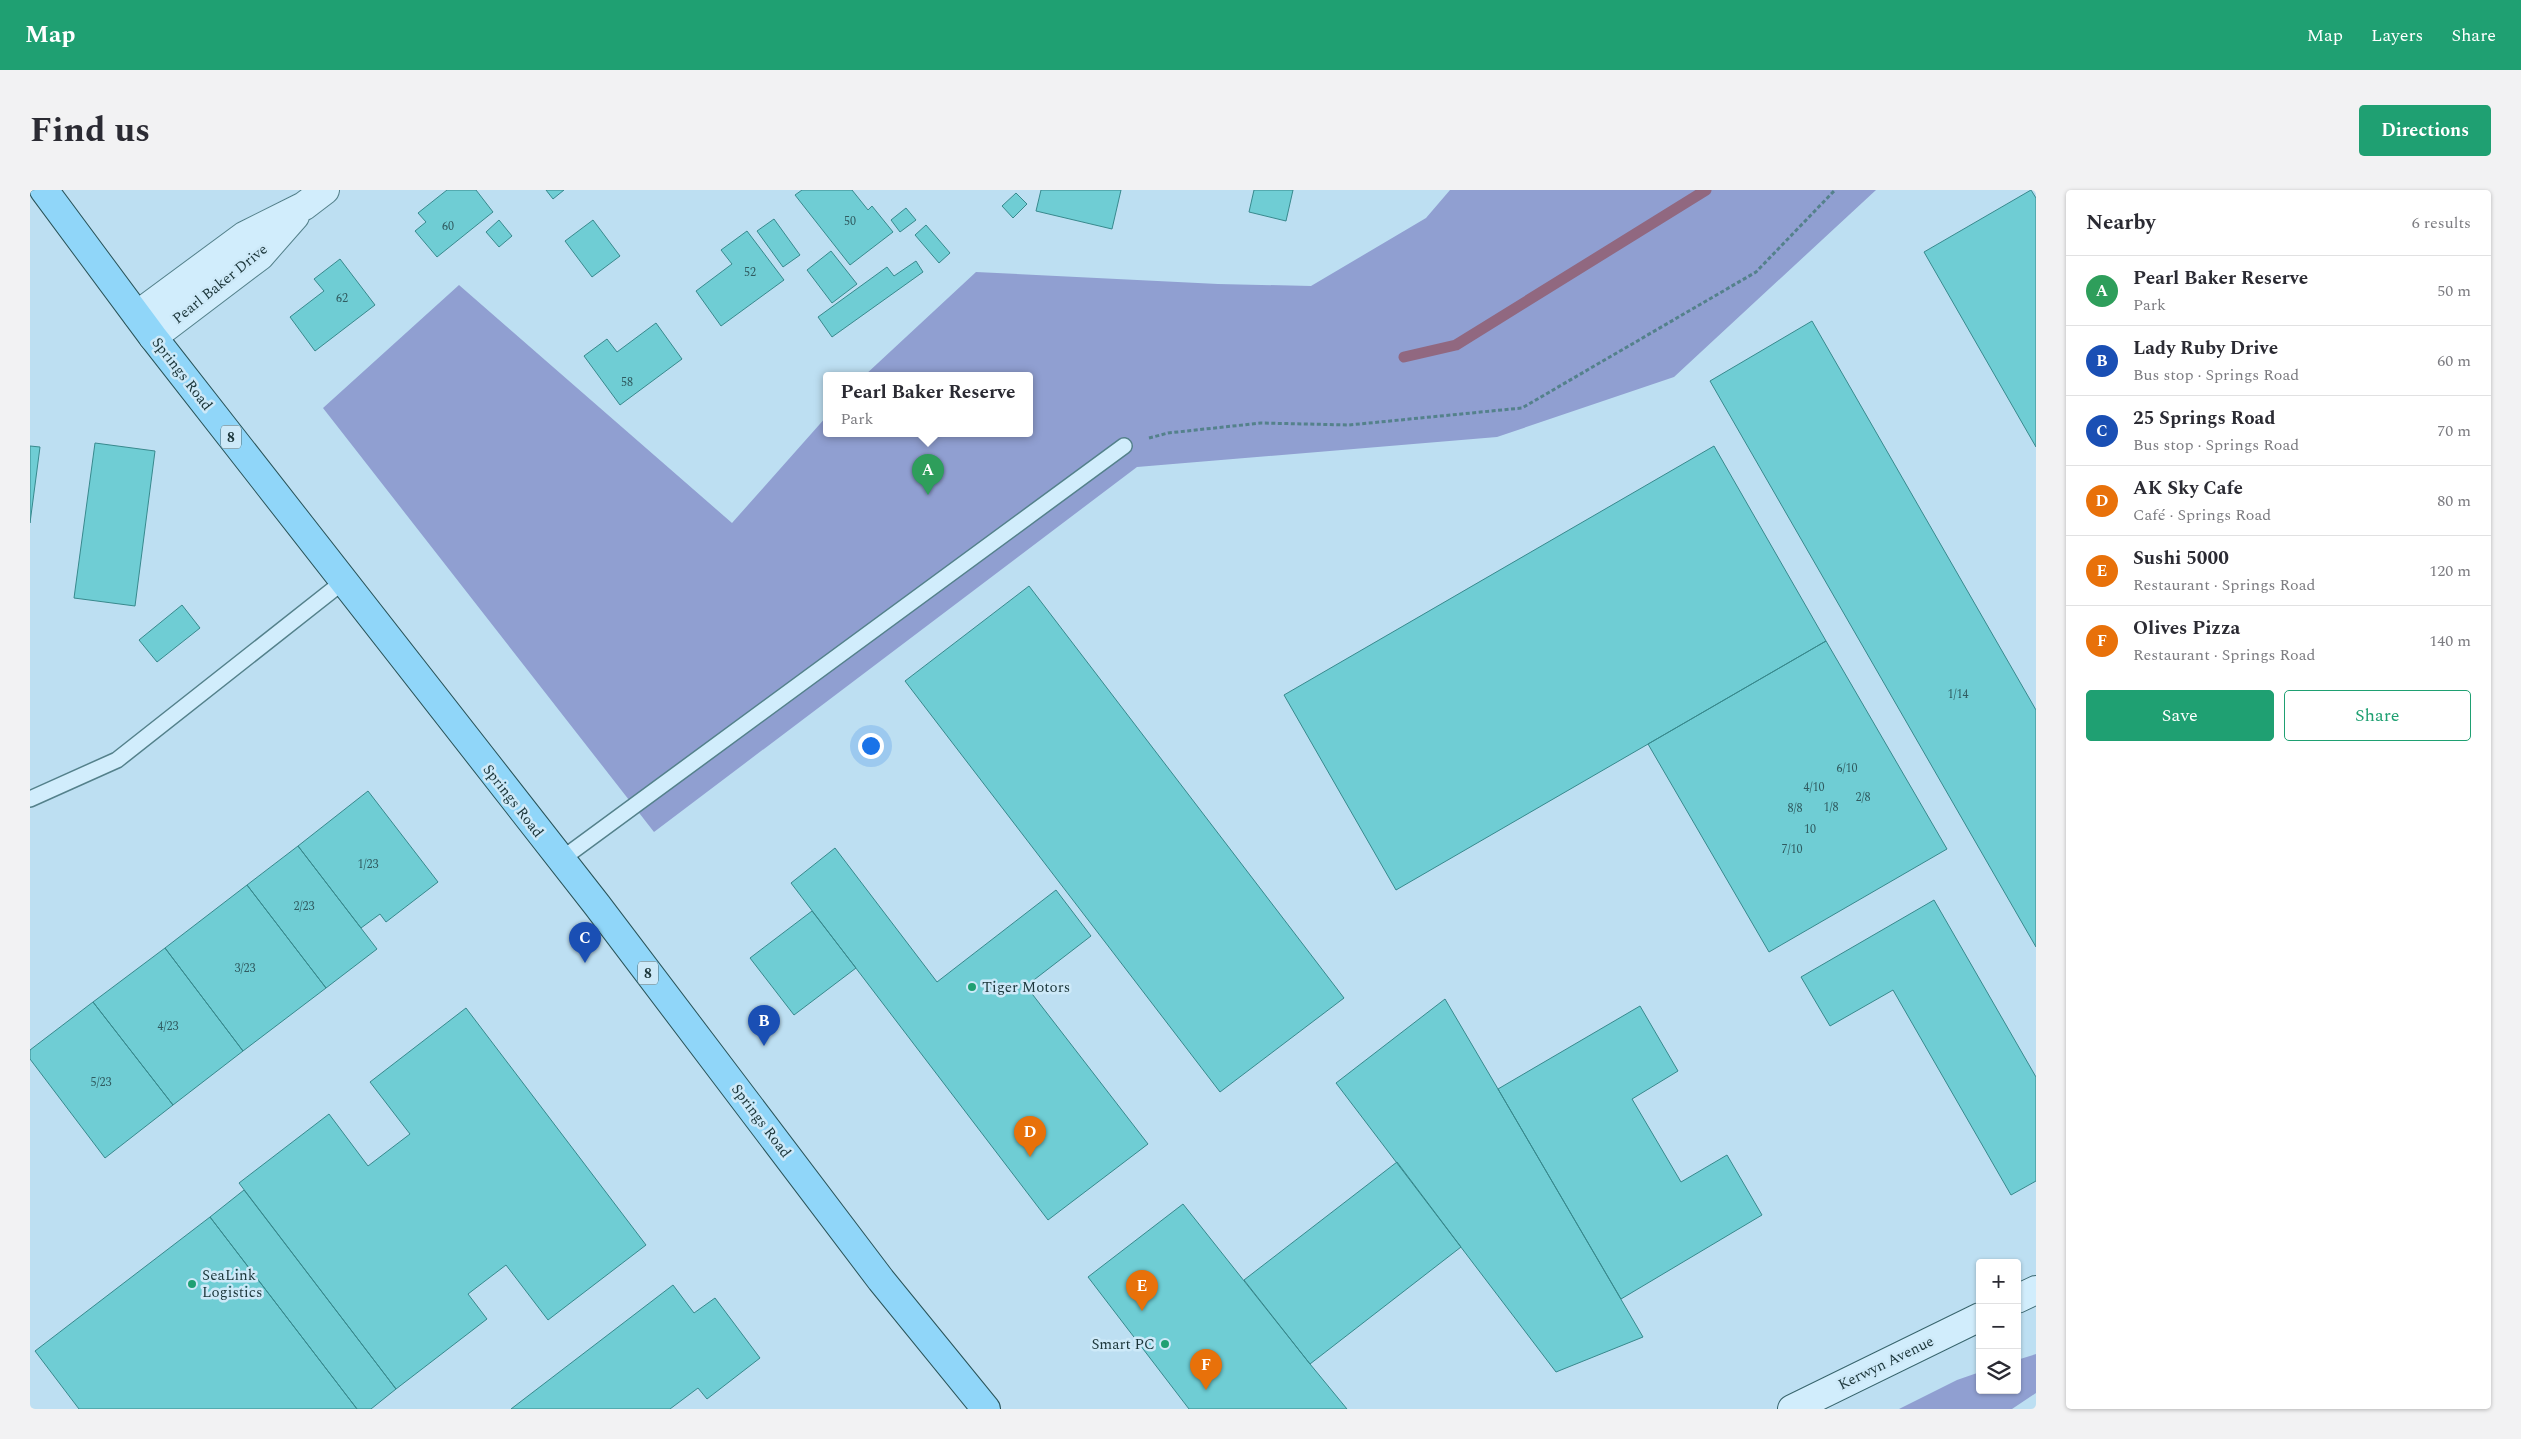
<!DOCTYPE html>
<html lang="en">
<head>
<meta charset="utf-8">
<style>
	:root { --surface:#fff; --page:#f2f2f3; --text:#2b2b33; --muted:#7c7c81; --line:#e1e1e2; --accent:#1fa072 }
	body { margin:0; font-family:Spectral,serif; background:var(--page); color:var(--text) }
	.controls { position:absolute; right:15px; bottom:15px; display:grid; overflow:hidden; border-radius:5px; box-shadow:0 1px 4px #0004 }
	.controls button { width:45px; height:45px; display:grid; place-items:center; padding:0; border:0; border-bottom:1px solid var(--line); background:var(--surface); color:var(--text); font:25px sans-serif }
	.you { position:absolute; left:840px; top:555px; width:18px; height:18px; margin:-12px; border:4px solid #fff; border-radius:50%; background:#1a73e8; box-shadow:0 0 0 8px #1a73e833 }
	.badge { display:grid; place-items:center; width:32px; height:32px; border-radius:50%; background:var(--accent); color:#fff; font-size:16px; font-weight:700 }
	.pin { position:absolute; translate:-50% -41px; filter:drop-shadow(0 1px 2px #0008) }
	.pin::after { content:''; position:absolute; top:26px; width:18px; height:15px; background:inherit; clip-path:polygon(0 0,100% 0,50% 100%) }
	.popup { position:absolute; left:793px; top:182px; width:210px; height:65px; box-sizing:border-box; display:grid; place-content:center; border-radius:5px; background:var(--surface); filter:drop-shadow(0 1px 4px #0005); font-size:16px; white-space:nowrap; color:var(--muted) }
	.popup b { font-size:19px; color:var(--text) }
	.popup::after { content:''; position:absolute; left:50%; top:100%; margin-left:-10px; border:10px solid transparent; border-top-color:var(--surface) }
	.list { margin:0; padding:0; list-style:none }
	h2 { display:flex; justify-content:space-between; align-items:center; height:65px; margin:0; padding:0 20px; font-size:21px }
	h2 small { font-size:16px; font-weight:400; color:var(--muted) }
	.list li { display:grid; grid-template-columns:32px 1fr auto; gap:15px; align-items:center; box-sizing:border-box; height:70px; padding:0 20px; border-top:1px solid var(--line) }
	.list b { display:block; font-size:19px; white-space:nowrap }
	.list p { margin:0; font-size:16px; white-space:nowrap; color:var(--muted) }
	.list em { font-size:16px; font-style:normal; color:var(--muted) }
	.actions { display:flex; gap:10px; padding:15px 20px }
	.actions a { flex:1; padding:11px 0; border:1px solid var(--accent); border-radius:5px; text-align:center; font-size:18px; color:var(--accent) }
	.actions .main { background:var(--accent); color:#fff }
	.icon { flex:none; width:28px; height:28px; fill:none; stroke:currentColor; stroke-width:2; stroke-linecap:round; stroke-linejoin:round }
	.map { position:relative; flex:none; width:2006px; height:1219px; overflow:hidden; border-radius:5px }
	header { display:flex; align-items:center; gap:30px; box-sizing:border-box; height:70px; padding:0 25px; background:var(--accent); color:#fff }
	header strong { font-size:24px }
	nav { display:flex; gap:28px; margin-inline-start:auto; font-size:18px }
	.intro { display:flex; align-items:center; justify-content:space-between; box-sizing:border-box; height:120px; padding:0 30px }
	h1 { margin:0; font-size:35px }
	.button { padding:12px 22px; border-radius:5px; background:var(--accent); color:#fff; font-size:18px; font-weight:700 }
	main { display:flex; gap:30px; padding:0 30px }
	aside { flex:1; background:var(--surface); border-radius:5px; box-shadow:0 1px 4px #0004 }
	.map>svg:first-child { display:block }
	.green { fill:#909fd1 }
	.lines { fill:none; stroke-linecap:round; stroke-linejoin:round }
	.stream { stroke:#916880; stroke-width:11 }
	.building { fill:#6fcdd4; stroke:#38898d }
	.service-casing { stroke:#54818b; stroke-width:18 }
	.minor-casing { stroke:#54818b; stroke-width:30 }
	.secondary-casing { stroke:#38656d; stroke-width:30 }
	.primary-casing { stroke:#295358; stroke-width:30 }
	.path { stroke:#54818b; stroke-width:3; stroke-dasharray:4 2.5; stroke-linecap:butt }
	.service { stroke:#d1edfc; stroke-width:15 }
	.minor { stroke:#d1edfc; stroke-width:28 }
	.secondary { stroke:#d1edfc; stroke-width:28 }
	.primary { stroke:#90d6f9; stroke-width:28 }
	.poi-dot { fill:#1fa072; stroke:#cde9f8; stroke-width:2 }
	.labels { text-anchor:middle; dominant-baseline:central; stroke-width:5; stroke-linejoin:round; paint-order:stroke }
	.number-label { font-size:12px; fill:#305b60 }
	.shield { fill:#cde9f8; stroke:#506b72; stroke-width:1 }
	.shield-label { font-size:14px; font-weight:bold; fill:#1b3539 }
	.street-label { font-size:15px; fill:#1b3539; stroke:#cde9f8 }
	.poi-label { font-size:15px; fill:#1b3539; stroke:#cde9f8; text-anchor:start }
</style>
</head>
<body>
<header>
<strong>Map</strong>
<nav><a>Map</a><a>Layers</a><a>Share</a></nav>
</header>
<div class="intro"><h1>Find us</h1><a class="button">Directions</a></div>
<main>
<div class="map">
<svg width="2006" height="1219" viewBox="0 0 2006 1219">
	<rect width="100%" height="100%" fill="#bddff2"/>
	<path class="green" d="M 1420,0 L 1846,0 L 1644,187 L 1467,247 L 1107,277 L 624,642 L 293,218 L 429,95 L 702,333 L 797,226 L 797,244 L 999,244 L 999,186 L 834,186 L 946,82 L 1188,94 L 1281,96 L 1396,28 Z
		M 2006,1164 L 2006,1203 L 1982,1219 L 1869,1219 L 1927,1190 L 1950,1182 L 1950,1200 L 1987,1200 L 1987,1170 Z"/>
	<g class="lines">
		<path class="stream" d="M 1374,167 L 1426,155 L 1676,0"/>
	</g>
	<path class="building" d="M 417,0 L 446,0 L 463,22 L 407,67 L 385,41 L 396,32 L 388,23 Z
		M 516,0 L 534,0 L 523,9 Z
		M 772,0 L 822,0 L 838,20 L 842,16 L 863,42 L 820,75 L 765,5 Z
		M 1011,0 L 1091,0 L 1082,39 L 1006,21 Z
		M 1224,0 L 1263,0 L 1256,31 L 1219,22 Z
		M 2001,0 L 2006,8 L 2006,257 L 1894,62 Z
		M 986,3 L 997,14 L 983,28 L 972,16 Z
		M 876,18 L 886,30 L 870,42 L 861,30 Z
		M 744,29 L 770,65 L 753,77 L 727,41 Z
		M 469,30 L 482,46 L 469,57 L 456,42 Z
		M 563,30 L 590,66 L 562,87 L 535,51 Z
		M 896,35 L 920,63 L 909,73 L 885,45 Z
		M 717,41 L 754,90 L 691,136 L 666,101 L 702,74 L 691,60 Z
		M 801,61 L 827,94 L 802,113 L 777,80 Z
		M 310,69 L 345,115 L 285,161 L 260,127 L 294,101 L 284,89 Z
		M 886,71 L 893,82 L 802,147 L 788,127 L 857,77 L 864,86 Z
		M 1782,131 L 2006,520 L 2006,757 L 1680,191 Z
		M 626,133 L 652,169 L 590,215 L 554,166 L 577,149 L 587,162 Z
		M 65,253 L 125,261 L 105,416 L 44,408 Z
		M 0,256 L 10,257 L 0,333 Z
		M 1684,256 L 1796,451 L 1366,700 L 1254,505 Z
		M 999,396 L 1314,808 L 1190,902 L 875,491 Z
		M 152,415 L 170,438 L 127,472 L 109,450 Z
		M 1796,451 L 1917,659 L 1739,762 L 1618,554 Z
		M 338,601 L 408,692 L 356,732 L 350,724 L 331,738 L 268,656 Z
		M 268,656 L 347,759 L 296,798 L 217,695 Z
		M 805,658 L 907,792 L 1026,700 L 1061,746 L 996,796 L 1118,954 L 1018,1030 L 761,693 Z
		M 217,695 L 296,798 L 213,861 L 135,758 Z
		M 1904,710 L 2006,887 L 2006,991 L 1981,1005 L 1863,800 L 1800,836 L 1771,787 Z
		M 782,721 L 826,778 L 764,825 L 720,768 Z
		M 135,758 L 213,861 L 143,915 L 63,812 Z
		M 1415,809 L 1468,899 L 1613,1147 L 1526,1182 L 1306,893 Z
		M 63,812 L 143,915 L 75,968 L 0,869 L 0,860 Z
		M 1610,816 L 1648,881 L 1602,909 L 1651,992 L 1697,965 L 1732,1025 L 1591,1109 L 1468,899 Z
		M 436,818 L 616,1055 L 518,1130 L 476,1075 L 438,1104 L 457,1129 L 366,1199 L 209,993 L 299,924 L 338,976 L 380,944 L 340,892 Z
		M 1367,972 L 1431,1057 L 1280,1174 L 1214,1090 Z
		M 214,1000 L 366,1199 L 341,1219 L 327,1219 L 180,1027 Z
		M 1153,1014 L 1280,1174 L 1317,1219 L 1159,1219 L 1058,1087 Z
		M 180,1027 L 327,1219 L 49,1219 L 5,1161 Z
		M 643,1095 L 664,1123 L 685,1108 L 730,1168 L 677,1209 L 668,1198 L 640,1219 L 481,1219 Z"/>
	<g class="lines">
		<g class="service-casing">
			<path id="service" d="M 0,609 L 87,570 L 314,391
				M 529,671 L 1094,256"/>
		</g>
		<g class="minor-casing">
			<path id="minor" d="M 107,125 L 214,46 L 274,16 L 295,0
				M 123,147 L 230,66 L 265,26"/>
		</g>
		<g class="secondary-casing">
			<path id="secondary" d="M 1987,1109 L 2006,1100
				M 1762,1219 L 1950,1127"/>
		</g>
		<g class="primary-casing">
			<path id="primary" d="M 14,0 L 123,147 L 567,715 L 851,1090 L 956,1219"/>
		</g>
		<path class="path" d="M 1119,248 L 1138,243 L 1231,233 L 1319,235 L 1492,218 L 1726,82 L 1805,0"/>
		<use href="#service" class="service"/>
		<use href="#minor" class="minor"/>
		<use href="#secondary" class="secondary"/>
		<use href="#primary" class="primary"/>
	</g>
	<g class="poi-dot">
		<circle cx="942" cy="797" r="5"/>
		<circle cx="162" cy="1094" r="5"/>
		<circle cx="1135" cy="1154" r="5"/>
	</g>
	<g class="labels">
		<g class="number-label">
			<text x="820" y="31">50</text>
			<text x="418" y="36">60</text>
			<text x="720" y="82">52</text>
			<text x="312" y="108">62</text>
			<text x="597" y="192">58</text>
			<text x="1928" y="504">1/14</text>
			<text x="1817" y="578">6/10</text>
			<text x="1784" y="597">4/10</text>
			<text x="1833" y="607">2/8</text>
			<text x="1801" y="617">1/8</text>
			<text x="1765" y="618">8/8</text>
			<text x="1780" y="639">10</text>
			<text x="1762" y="659">7/10</text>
			<text x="338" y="674">1/23</text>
			<text x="274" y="716">2/23</text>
			<text x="215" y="778">3/23</text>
			<text x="138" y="836">4/23</text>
			<text x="71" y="892">5/23</text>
		</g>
		<g class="shield">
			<rect x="191" y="235.5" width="20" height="23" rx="4"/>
			<rect x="608" y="771.5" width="20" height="23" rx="4"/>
		</g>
		<g class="shield-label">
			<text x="201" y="247">8</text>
			<text x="618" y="783">8</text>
		</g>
		<g class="street-label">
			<text transform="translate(190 94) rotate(-39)">Pearl Baker Drive</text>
			<text transform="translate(152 184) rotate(52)">Springs Road</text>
			<text transform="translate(483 611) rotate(52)">Springs Road</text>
			<text transform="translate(731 931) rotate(53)">Springs Road</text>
			<text transform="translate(1856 1173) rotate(-26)">Kerwyn Avenue</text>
		</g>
		<g class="poi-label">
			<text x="952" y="797">Tiger Motors</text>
			<text x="172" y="1085">SeaLink<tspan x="172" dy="17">Logistics</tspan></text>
			<text x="1125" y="1154" text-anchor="end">Smart PC</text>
		</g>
	</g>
</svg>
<div class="controls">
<button>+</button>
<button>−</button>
<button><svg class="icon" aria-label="layers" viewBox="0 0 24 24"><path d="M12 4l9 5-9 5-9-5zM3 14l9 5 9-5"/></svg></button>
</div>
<div class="you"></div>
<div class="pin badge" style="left:898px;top:305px;background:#2e9e5b">A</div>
<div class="popup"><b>Pearl Baker Reserve</b>Park</div>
<div class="pin badge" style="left:734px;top:856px;background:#1a4fb4">B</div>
<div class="pin badge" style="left:555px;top:773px;background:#1a4fb4">C</div>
<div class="pin badge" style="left:1000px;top:967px;background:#e8710a">D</div>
<div class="pin badge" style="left:1112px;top:1121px;background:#e8710a">E</div>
<div class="pin badge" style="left:1176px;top:1200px;background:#e8710a">F</div>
</div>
<aside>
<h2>Nearby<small>6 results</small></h2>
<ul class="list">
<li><span class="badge" style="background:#2e9e5b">A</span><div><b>Pearl Baker Reserve</b><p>Park</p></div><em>50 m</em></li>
<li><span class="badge" style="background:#1a4fb4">B</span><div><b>Lady Ruby Drive</b><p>Bus stop · Springs Road</p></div><em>60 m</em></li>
<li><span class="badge" style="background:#1a4fb4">C</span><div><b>25 Springs Road</b><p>Bus stop · Springs Road</p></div><em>70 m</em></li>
<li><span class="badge" style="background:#e8710a">D</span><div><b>AK Sky Cafe</b><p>Café · Springs Road</p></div><em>80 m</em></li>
<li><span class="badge" style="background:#e8710a">E</span><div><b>Sushi 5000</b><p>Restaurant · Springs Road</p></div><em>120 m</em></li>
<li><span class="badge" style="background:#e8710a">F</span><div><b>Olives Pizza</b><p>Restaurant · Springs Road</p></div><em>140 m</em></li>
</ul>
<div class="actions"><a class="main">Save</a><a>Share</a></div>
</aside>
</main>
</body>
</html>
